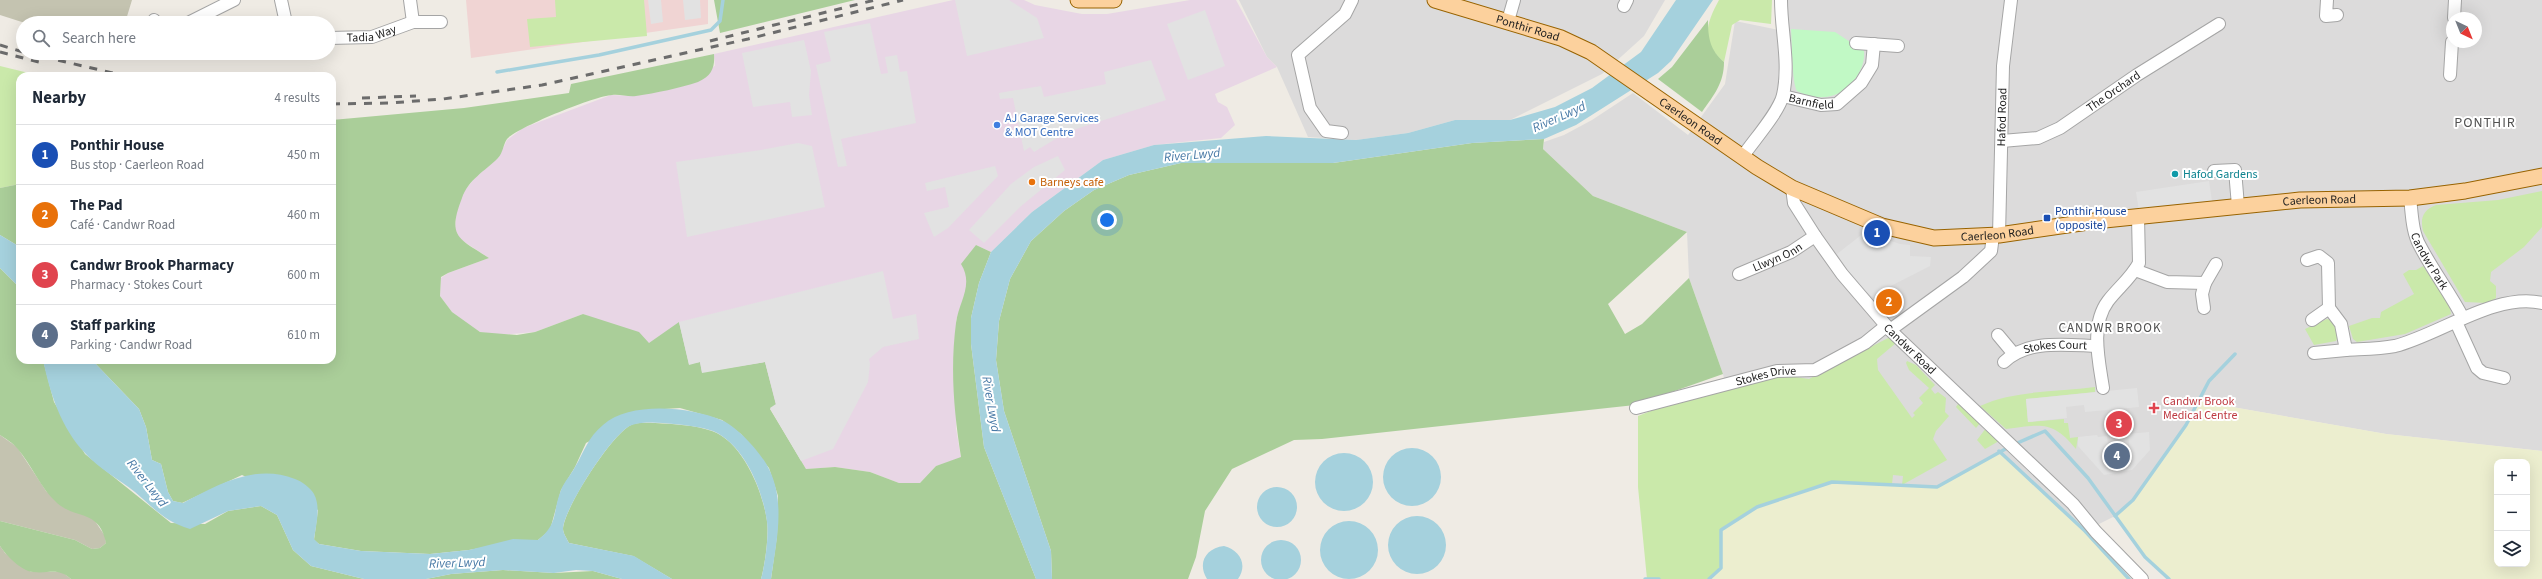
<!DOCTYPE html>
<html lang="en">
<head>
<meta charset="utf-8">
<style>
	:root { --surface:#fff; --page:#f2f2f3; --text:#1f2937; --muted:#747a83; --line:#e0e1e3; --accent:#d93025 }
	body { margin:0; font-family:"Source Sans 3",sans-serif; background:var(--page); color:var(--text) }
	.controls { position:absolute; right:12px; bottom:12px; display:grid; overflow:hidden; border-radius:8px; box-shadow:0 4px 16px #0002 }
	.controls button { width:36px; height:36px; display:grid; place-items:center; padding:0; border:0; border-bottom:1px solid var(--line); background:var(--surface); color:var(--text); font:20px sans-serif }
	.compass { position:absolute; left:2446px; top:12px; width:36px; height:36px; border-radius:50%; background:var(--surface); box-shadow:0 4px 16px #0002; rotate:137deg }
	.you { position:absolute; left:1107px; top:220px; width:14px; height:14px; margin:-10px; border:3px solid #fff; border-radius:50%; background:#1a73e8; box-shadow:0 0 0 6px #1a73e833 }
	.badge { display:grid; place-items:center; width:26px; height:26px; border-radius:50%; background:var(--accent); color:#fff; font-size:13px; font-weight:700 }
	.pin { position:absolute; translate:-50% -50%; border:2px solid #fff; box-shadow:0 1px 4px #0006 }
	.list { margin:0; padding:0; list-style:none }
	h2 { display:flex; justify-content:space-between; align-items:center; height:52px; margin:0; padding:0 16px; font-size:17px }
	h2 small { font-size:13px; font-weight:400; color:var(--muted) }
	.list li { display:grid; grid-template-columns:26px 1fr auto; gap:12px; align-items:center; box-sizing:border-box; height:60px; padding:0 16px; border-top:1px solid var(--line) }
	.list b { display:block; font-size:15px; white-space:nowrap }
	.list p { margin:0; font-size:13px; white-space:nowrap; color:var(--muted) }
	.list em { font-size:13px; font-style:normal; color:var(--muted) }
	.icon { flex:none; width:22px; height:22px; fill:none; stroke:currentColor; stroke-width:2; stroke-linecap:round; stroke-linejoin:round }
	.map { position:relative; flex:none; width:2542px; height:579px; overflow:hidden }
	.search { position:absolute; background:var(--surface); box-shadow:0 4px 16px #0002; left:16px; top:16px; width:320px; height:44px; display:flex; align-items:center; gap:10px; box-sizing:border-box; padding:0 14px; border-radius:22px; color:var(--muted); font-size:15px }
	.panel { position:absolute; background:var(--surface); box-shadow:0 4px 16px #0002; left:16px; top:72px; width:320px; height:292px; border-radius:12px }
	.map>svg:first-child { display:block }
	.residential { fill:#dcdbdb; fill-rule:evenodd }
	.commercial { fill:#f0d4d3 }
	.industrial { fill:#e8d6e5 }
	.construction { fill:#c4c3b0 }
	.farmland { fill:#eceecf; fill-rule:evenodd }
	.grass { fill:#cae9aa }
	.forest { fill:#aace99 }
	.park { fill:#c1f9c5 }
	.parking { fill:#e2e2e2 }
	.water { fill:#a5d1dd }
	.lines { fill:none; stroke-linecap:round; stroke-linejoin:round }
	.stream { stroke:#a5d1dd; stroke-width:3.5 }
	.minor-casing { stroke:#a5a5a5; stroke-width:14 }
	.major-casing { stroke:#986300; stroke-width:17 }
	.minor { stroke:#fff; stroke-width:12 }
	.major { stroke:#fcd19d; stroke-width:15 }
	.rail { stroke:#6c6c6c; stroke-width:3; stroke-dasharray:8 8; stroke-linecap:butt }
	.shop-dot { fill:#3f7fe0; stroke:#fff; stroke-width:1.5 }
	.culture-dot { fill:#0f9aa8; stroke:#fff; stroke-width:1.5 }
	.food-dot { fill:#e8710a; stroke:#fff; stroke-width:1.5 }
	.transit-dot { fill:#1a4fb4; stroke:#fff; stroke-width:1.5 }
	.health-dot { fill:#e0444e; stroke:#fff; stroke-width:1.5 }
	.labels { text-anchor:middle; dominant-baseline:central; stroke-width:4; stroke-linejoin:round; paint-order:stroke }
	.street-label { font-size:12px; fill:#1e1e1e; stroke:#fff }
	.shop-label { font-size:12px; fill:#366cbe; stroke:#fff; text-anchor:start }
	.culture-label { font-size:12px; fill:#0d838f; stroke:#fff; text-anchor:start }
	.food-label { font-size:12px; fill:#c56008; stroke:#fff; text-anchor:start }
	.transit-label { font-size:12px; fill:#164399; stroke:#fff; text-anchor:start }
	.health-label { font-size:12px; fill:#be3a42; stroke:#fff; text-anchor:start }
	.water-label { font-size:13px; font-style:italic; fill:#4879a6; stroke:#fff }
	.neighbourhood-label { font-size:13px; letter-spacing:1px; fill:#515151; stroke:#fff }
	.quarter-label { font-size:14px; letter-spacing:1px; fill:#515151; stroke:#fff }
</style>
</head>
<body>
<div class="map">
<svg width="2542" height="579" viewBox="0 0 2542 579">
	<rect width="100%" height="100%" fill="#efebe4"/>
	<path class="residential" d="M 1239,0 L 1665,0 L 1644,36 L 1602,74 L 1510,120 L 1455,120 L 1408,133 L 1356,140 L 1308,137 L 1277,67 L 1267,57 Z
		M 1786,0 L 2542,0 L 2542,451 L 2386,434 L 2198,401 L 2186,425 L 2133,500 L 2115,516 L 2085,531 L 1999,451 L 1937,487 L 1892,484 L 1757,507 L 1723,374 L 1689,278 L 1687,232 L 1593,196 L 1543,149 L 1544,142 L 1564,135 L 1592,120 L 1633,93 L 1688,135 L 1725,84 L 1735,21 L 1784,31 ZM 2452,18 L 2476,18 L 2476,42 L 2452,42 Z"/>
	<path class="commercial" d="M 466,0 L 708,0 L 708,24 L 471,58 Z"/>
	<path class="industrial" d="M 953,0 L 1024,0 L 1035,5 L 1082,14 L 1107,14 L 1190,0 L 1236,0 L 1267,57 L 1277,67 L 1215,94 L 1218,102 L 1227,107 L 1235,125 L 1221,138 L 1154,145 L 1103,160 L 1032,212 L 991,252 L 976,245 L 967,274 L 967,289 L 956,320 L 956,428 L 961,458 L 936,466 L 920,483 L 899,483 L 870,472 L 835,467 L 806,469 L 770,408 L 649,343 L 595,319 L 583,314 L 535,332 L 500,335 L 480,332 L 470,326 L 452,312 L 440,296 L 441,278 L 448,273 L 489,258 L 460,239 L 455,233 L 456,212 L 464,191 L 476,177 L 499,157 L 507,140 L 523,128 L 611,95 L 635,96 L 715,66 L 714,54 Z"/>
	<path class="construction" d="M 0,0 L 132,0 L 125,23 L 25,23 L 0,15 Z
		M 0,435 L 17,447 L 46,491 L 73,511 L 93,518 L 105,536 L 106,543 L 100,548 L 92,549 L 75,540 L 0,521 Z
		M 0,546 L 5,553 L 31,572 L 62,572 L 71,579 L 0,579 Z"/>
	<path class="farmland" d="M 2198,401 L 2386,434 L 2542,451 L 2542,579 L 2169,579 L 2145,557 L 2115,516 L 2133,500 L 2186,425 ZM 2497,462 L 2527,462 L 2527,564 L 2497,564 Z
		M 1999,451 L 2085,531 L 2129,579 L 1709,579 L 1721,568 L 1721,530 L 1757,507 L 1832,482 L 1937,487 Z"/>
	<path class="grass" d="M 555,0 L 644,0 L 647,36 L 530,47 L 527,19 L 556,17 Z
		M 1719,0 L 1772,0 L 1771,24 L 1740,20 L 1732,25 L 1724,62 C 1700,42 1706,24 1719,0 Z
		M 0,66 L 41,76 L 20,76 L 20,184 L 0,188 Z
		M 2542,191 L 2542,227 L 2524,247 L 2491,272 L 2490,281 L 2496,286 L 2496,298 L 2488,303 L 2465,302 L 2423,231 C 2420,218 2423,210 2436,205 L 2498,200 Z
		M 2423,266 L 2449,304 L 2451,314 L 2405,334 L 2357,342 L 2353,339 L 2349,326 L 2372,318 L 2380,318 L 2381,312 L 2414,294 L 2403,274 L 2409,270 L 2416,270 Z
		M 2327,319 L 2331,320 C 2336,326 2340,333 2336,341 L 2314,345 L 2305,329 Z
		M 1890,337 L 1896,343 L 1877,359 L 1878,370 L 1912,418 L 1915,415 L 1913,413 L 1923,403 L 1919,398 L 1929,388 L 1909,370 L 1906,363 L 1907,361 L 1916,365 L 1935,385 L 1931,389 L 1935,394 L 1938,392 L 1946,398 L 1945,412 L 1949,416 L 1936,431 L 1933,439 L 1947,460 L 1902,485 L 1903,476 L 1893,475 L 1892,484 L 1832,482 L 1757,507 L 1721,530 L 1721,568 L 1709,579 L 1647,579 L 1638,487 L 1638,416 L 1661,407 L 1782,375 L 1809,379 Z
		M 2095,387 L 2095,392 L 2026,399 L 2028,422 L 2064,419 L 2064,423 L 2068,423 L 2070,438 L 2078,437 L 2076,449 C 2052,419 2040,425 2006,429 L 1980,406 C 2014,390 2058,392 2095,387 Z
		M 1960,401 L 1981,422 L 1976,428 L 1956,407 Z
		M 1986,428 L 1999,441 L 1985,449 L 1977,440 Z"/>
	<path class="forest" d="M 714,0 L 855,0 L 720,33 Z
		M 1708,20 C 1708,38 1710,50 1724,62 C 1724,83 1714,95 1702,112 L 1658,79 L 1672,67 Z
		M 714,54 C 715,67 712,76 698,82 C 680,88 656,93 636,96 C 628,97 620,94 612,95 C 595,96 518,127 507,139 C 503,145 503,153 498,158 C 485,171 468,180 462,198 C 447,237 458,238 489,258 L 448,273 L 441,277 L 440,296 L 452,312 L 480,332 L 517,335 L 535,332 L 583,314 L 639,332 L 649,343 L 679,322 L 689,364 L 700,362 L 702,372 L 765,362 L 776,405 L 770,409 L 806,469 L 835,467 L 870,472 L 899,483 L 920,483 L 936,466 L 961,457 C 954,412 950,369 956,323 C 959,301 974,285 961,264 L 976,245 L 991,252 L 979,283 L 971,318 L 971,344 L 984,447 L 1036,579 L 771,579 L 777,536 L 778,496 L 769,468 L 741,434 L 722,420 L 680,408 L 649,410 L 586,443 L 575,467 L 561,490 L 550,530 L 538,540 L 525,540 L 469,550 L 430,554 L 361,551 L 319,544 L 314,540 L 318,510 L 242,475 L 182,503 L 173,501 L 168,492 L 161,464 L 152,460 L 146,427 L 139,409 L 92,360 L 332,360 L 332,120 L 464,108 L 569,93 L 571,84 Z
		M 1544,139 L 1543,149 L 1593,196 L 1687,232 L 1608,304 L 1625,334 L 1642,324 L 1689,278 L 1723,374 L 1635,405 L 1322,439 L 1294,440 L 1232,469 L 1205,511 L 1196,557 L 1188,579 L 1052,579 L 1051,551 L 1004,411 L 996,360 L 999,321 L 1010,279 L 1031,241 L 1064,211 L 1094,190 L 1129,175 L 1181,163 L 1333,163 L 1472,143 Z
		M 20,184 L 20,247 L 0,235 L 0,188 Z
		M 0,268 L 20,288 L 20,360 L 43,360 L 54,402 L 85,454 L 171,523 L 205,524 L 228,511 L 261,506 L 277,515 L 293,550 L 311,566 L 364,579 L 71,579 C 57,567 50,574 33,572 C 21,571 6,555 0,546 L 0,521 L 75,540 L 92,549 L 100,548 L 106,543 C 99,509 77,520 57,503 C 40,488 32,465 17,448 C 13,443 6,439 0,435 Z
		M 655,423 C 674,424 694,425 712,431 C 743,442 763,492 767,521 C 769,535 765,565 761,579 L 672,579 L 633,556 L 569,543 C 567,539 563,533 563,529 C 564,508 612,434 631,425 C 637,422 648,423 655,423 Z
		M 503,570 L 554,573 L 593,571 L 622,579 L 426,579 L 451,574 Z"/>
	<path class="park" d="M 1791,29 L 1835,32 L 1864,51 C 1866,70 1849,92 1831,96 C 1819,99 1807,96 1797,91 C 1792,84 1792,42 1791,29 Z"/>
	<path class="parking" d="M 648,0 L 661,0 L 663,22 L 651,24 Z
		M 683,0 L 700,0 L 701,18 L 685,20 Z
		M 955,0 L 1009,0 L 1037,18 L 1044,38 L 967,56 Z
		M 1205,10 L 1225,66 L 1188,80 L 1167,24 Z
		M 870,23 L 881,74 L 888,73 L 885,57 L 897,55 L 900,72 L 907,71 L 916,123 L 841,139 L 847,166 L 838,167 L 816,65 L 831,61 L 824,32 Z
		M 804,40 L 811,71 L 809,95 L 812,115 L 792,117 L 790,102 L 753,107 L 742,53 Z
		M 1151,60 L 1166,100 L 1067,132 L 1034,152 L 1030,147 L 1024,151 L 1013,98 L 1000,99 L 999,93 L 1041,86 L 1044,97 L 1106,84 L 1104,72 Z
		M 798,143 L 812,146 L 825,207 L 687,237 L 676,162 L 761,150 Z
		M 1058,156 L 1065,170 L 1020,207 L 984,243 L 969,230 L 1011,184 L 1034,167 Z
		M 995,166 L 998,176 L 948,228 L 934,237 L 924,213 L 949,207 L 945,187 L 927,191 L 925,183 Z
		M 2209,181 L 2212,201 L 2139,211 L 2136,192 Z
		M 1865,232 L 1900,244 L 1910,245 L 1910,256 L 1931,257 L 1930,266 L 1881,291 L 1891,312 L 1857,284 L 1837,254 Z
		M 883,271 L 893,319 L 916,314 L 919,339 L 883,347 L 869,359 L 870,364 L 868,382 L 833,449 L 801,461 L 770,408 L 776,404 L 765,362 L 702,373 L 700,362 L 689,365 L 679,322 Z
		M 2137,388 L 2139,407 L 2085,412 L 2084,405 L 2066,407 L 2067,418 L 2028,422 L 2026,399 Z
		M 2149,432 L 2150,450 L 2132,470 L 2104,475 L 2078,446 L 2078,437 L 2097,435 L 2098,437 L 2107,436 L 2109,453 L 2130,451 L 2128,434 Z"/>
	<path class="water" d="M 1676,0 L 1713,0 L 1671,61 L 1658,73 L 1576,125 L 1544,139 L 1472,143 L 1333,163 L 1181,163 L 1129,175 L 1094,190 L 1064,211 L 1031,241 L 1010,279 L 999,321 L 996,360 L 1004,411 L 1051,551 L 1052,579 L 1036,579 L 984,447 L 971,344 L 971,318 L 979,283 L 991,252 L 1032,212 L 1103,160 L 1154,145 L 1266,136 L 1356,140 L 1408,133 L 1455,120 L 1510,120 L 1555,107 L 1592,88 L 1641,52 Z
		M 0,235 L 20,247 L 20,288 L 0,268 Z
		M 43,360 L 92,360 L 139,409 L 146,427 L 152,460 L 161,464 L 168,492 L 173,501 L 183,503 C 218,485 255,463 295,479 C 301,481 311,488 314,494 C 321,507 316,525 314,539 L 319,544 L 361,551 L 430,554 L 469,550 L 513,539 L 538,540 C 559,523 552,513 561,490 C 564,482 571,475 575,467 C 584,452 588,437 603,425 C 630,401 690,407 721,420 C 737,426 762,454 769,469 C 786,503 776,543 771,579 L 761,579 C 765,565 769,536 767,522 C 763,490 744,444 713,431 C 701,427 687,425 674,424 C 661,423 645,421 632,425 C 614,430 563,510 563,529 C 563,533 567,539 569,543 L 634,556 L 672,579 L 622,579 L 593,571 L 576,570 L 554,573 L 503,570 L 451,574 L 426,579 L 364,579 L 311,566 L 293,550 L 277,515 L 261,506 L 228,511 L 190,529 C 164,521 155,509 135,492 C 119,479 99,469 85,453 C 61,428 50,393 43,360 Z
		M1383 477a29 29 0 1 1 58 0a29 29 0 1 1-58 0Z
		M1315 482a29 29 0 1 1 58 0a29 29 0 1 1-58 0Z
		M1257 507a20 20 0 1 1 40 0a20 20 0 1 1-40 0Z
		M1388 545a29 29 0 1 1 58 0a29 29 0 1 1-58 0Z
		M1320 550a29 29 0 1 1 58 0a29 29 0 1 1-58 0Z
		M1261 560a20 20 0 1 1 40 0a20 20 0 1 1-40 0Z
		M 1224,546 C 1240,550 1248,565 1238,579 L 1207,579 C 1197,563 1206,548 1224,546 Z"/>
	<g class="lines">
		<path class="stream" d="M 497,72 L 599,55 L 711,30 L 720,21 L 723,0
			M 2015,444 L 2045,431 L 2088,478 L 2145,557 L 2169,579
			M 1999,451 L 2085,531 L 2129,579
			M 2115,516 L 2133,500 L 2186,425 L 2209,381 L 2235,354
			M 1645,579 L 1659,579
			M 1709,579 L 1721,568 L 1721,530 L 1757,507 L 1832,482 L 1937,487 L 2009,447"/>
		<g class="minor-casing">
			<g id="minor">
				<path d="M 281,0 L 286,23"/>
				<path d="M 410,0 L 413,22"/>
				<path d="M 2327,0 L 2326,16 L 2337,15"/>
				<path d="M 1624,6 L 1627,0"/>
				<path d="M 2454,18 L 2455,0"/>
				<path d="M 154,20 L 156,23"/>
				<path d="M 1508,21 L 1514,0"/>
				<path d="M 188,23 L 234,0"/>
				<path id="s1" d="M 329,38 L 372,37 L 413,22 L 441,22"/>
				<path d="M 1856,43 L 1898,46"/>
				<path d="M 2450,75 L 2452,42"/>
				<path id="s2" d="M 1783,96 L 1821,105 L 1837,104 L 1861,83 L 1872,65 L 1874,44"/>
				<path d="M 1342,133 L 1326,131 L 1310,108 L 1298,55 L 1345,14 L 1352,0"/>
				<path id="s3" d="M 2002,141 L 2038,138 L 2060,128 L 2137,75 L 2219,24"/>
				<path d="M 1743,156 C 1754,140 1779,112 1783,95 C 1790,63 1781,31 1781,0"/>
				<path d="M 2214,171 L 2235,170 L 2238,206"/>
				<path id="s4" d="M 1792,188 L 1794,203 L 1815,236 L 1842,274 L 1890,330 L 2073,504 L 2096,532 L 2142,579"/>
				<path id="s5" d="M 2410,198 C 2412,214 2412,232 2420,246 C 2433,271 2450,293 2463,318"/>
				<path id="s6" d="M 1999,235 L 2003,66 L 2011,0"/>
				<path d="M 2307,260 L 2319,256 L 2328,263 L 2329,308 L 2341,324 L 2346,350 C 2362,349 2379,349 2395,346 C 2439,335 2496,292 2542,303"/>
				<path d="M 2135,270 L 2167,282 L 2205,283 L 2216,264"/>
				<path id="s7" d="M 1739,274 L 1791,252 L 1815,236"/>
				<path d="M 2204,308 L 2202,294 L 2205,283"/>
				<path d="M 2312,320 L 2329,308"/>
				<path d="M 2456,322 L 2477,368 L 2483,373 L 2504,378"/>
				<path d="M 1890,330 L 1963,277 L 1991,251 L 1993,236"/>
				<path d="M 1998,335 L 2013,353"/>
				<path d="M 2314,353 L 2346,350"/>
				<path id="s8" d="M 2004,362 C 2028,339 2066,345 2097,346"/>
				<path d="M 2103,388 C 2099,361 2090,325 2108,301 C 2118,288 2131,278 2139,263 L 2138,217"/>
				<path id="s9" d="M 1636,408 L 1777,371 L 1815,370 L 1865,343 L 1886,326"/>
			</g>
		</g>
		<g class="major-casing">
			<g id="major">
				<path d="M 1078,0 L 1114,0"/>
				<path id="s10" d="M 1435,0 L 1561,38 L 1591,52 L 1757,167 L 1792,188 L 1882,226 L 1934,238 L 1999,235 L 2095,221 L 2300,200 L 2410,198 L 2465,191 L 2542,176"/>
			</g>
		</g>
		<use href="#minor" class="minor"/>
		<use href="#major" class="major"/>
		<path class="rail" d="M 710,41 L 875,0
			M 0,45 L 23,52
			M 0,52 L 39,62
			M 27,53 L 126,76
			M 362,98 L 416,96
			M 332,104 L 389,103 L 443,99 L 542,85 L 748,39 L 903,0"/>
	</g>
	<circle class="shop-dot" cx="997" cy="125" r="4"/>
	<circle class="culture-dot" cx="2175" cy="174" r="4"/>
	<circle class="food-dot" cx="1032" cy="182" r="4"/>
	<rect class="transit-dot" x="2043" y="214" width="8" height="8" rx="2"/>
	<path class="health-dot" d="M2152 402h4v4h4v4h-4v4h-4v-4h-4v-4h4z"/>
	<g class="labels">
		<g class="street-label">
			<text stroke="none"><textPath href="#s10" startOffset="97">Ponthir Road</textPath></text>
			<text stroke="none"><textPath href="#s1" startOffset="43">Tadia Way</textPath></text>
			<text stroke="none"><textPath href="#s3" startOffset="125">The Orchard</textPath></text>
			<text stroke="none"><textPath href="#s2" startOffset="29">Barnfield</textPath></text>
			<text stroke="none"><textPath href="#s6" startOffset="118">Hafod Road</textPath></text>
			<text stroke="none"><textPath href="#s10" startOffset="286">Caerleon Road</textPath></text>
			<text stroke="none"><textPath href="#s10" startOffset="946">Caerleon Road</textPath></text>
			<text stroke="none"><textPath href="#s10" startOffset="622">Caerleon Road</textPath></text>
			<text stroke="none"><textPath href="#s7" startOffset="42">Llwyn Onn</textPath></text>
			<text stroke="none"><textPath href="#s5" startOffset="67">Candwr Park</textPath></text>
			<text stroke="none"><textPath href="#s4" startOffset="202">Candwr Road</textPath></text>
			<text stroke="none"><textPath href="#s8" startOffset="55">Stokes Court</textPath></text>
			<text stroke="none"><textPath href="#s9" startOffset="134">Stokes Drive</textPath></text>
		</g>
		<g class="shop-label">
			<text x="1005" y="118">AJ Garage Services<tspan x="1005" dy="14">&amp; MOT Centre</tspan></text>
		</g>
		<g class="culture-label">
			<text x="2183" y="174">Hafod Gardens</text>
		</g>
		<g class="food-label">
			<text x="1040" y="182">Barneys cafe</text>
		</g>
		<g class="transit-label">
			<text x="2055" y="211">Ponthir House<tspan x="2055" dy="14">(opposite)</tspan></text>
		</g>
		<g class="health-label">
			<text x="2163" y="401">Candwr Brook<tspan x="2163" dy="14">Medical Centre</tspan></text>
		</g>
		<g class="water-label">
			<text transform="translate(1559 117) rotate(-24)">River Lwyd</text>
			<text transform="translate(1192 155) rotate(-5)">River Lwyd</text>
			<text transform="translate(991 404) rotate(80)">River Lwyd</text>
			<text transform="translate(147 483) rotate(52)">River Lwyd</text>
			<text transform="translate(457 563) rotate(-2)">River Lwyd</text>
		</g>
		<g class="neighbourhood-label">
			<text x="2110" y="328">CANDWR BROOK</text>
		</g>
		<g class="quarter-label">
			<text x="2485" y="123">PONTHIR</text>
		</g>
	</g>
</svg>
<div class="controls">
<button>+</button>
<button>−</button>
<button><svg class="icon" aria-label="layers" viewBox="0 0 24 24"><path d="M12 4l9 5-9 5-9-5zM3 14l9 5 9-5"/></svg></button>
</div>
<svg class="compass" viewBox="-18 -18 36 36"><path d="M0-13l5 13h-10z" fill="#e53935"/><path d="M0 13l5-13h-10z" fill="#747a83"/></svg>
<div class="you"></div>
<div class="pin badge" style="left:1877px;top:233px;background:#1a4fb4">1</div>
<div class="pin badge" style="left:1889px;top:302px;background:#e8710a">2</div>
<div class="pin badge" style="left:2119px;top:424px;background:#e0444e">3</div>
<div class="pin badge" style="left:2117px;top:456px;background:#5c6f8a">4</div>
<div class="search"><svg class="icon" aria-label="search" viewBox="0 0 24 24"><circle cx="10" cy="10" r="6"/><path d="M15 15l6 6"/></svg>Search here</div>
<section class="panel">
<h2>Nearby<small>4 results</small></h2>
<ul class="list">
<li><span class="badge" style="background:#1a4fb4">1</span><div><b>Ponthir House</b><p>Bus stop · Caerleon Road</p></div><em>450 m</em></li>
<li><span class="badge" style="background:#e8710a">2</span><div><b>The Pad</b><p>Café · Candwr Road</p></div><em>460 m</em></li>
<li><span class="badge" style="background:#e0444e">3</span><div><b>Candwr Brook Pharmacy</b><p>Pharmacy · Stokes Court</p></div><em>600 m</em></li>
<li><span class="badge" style="background:#5c6f8a">4</span><div><b>Staff parking</b><p>Parking · Candwr Road</p></div><em>610 m</em></li>
</ul>
</section>
</div>
</body>
</html>
